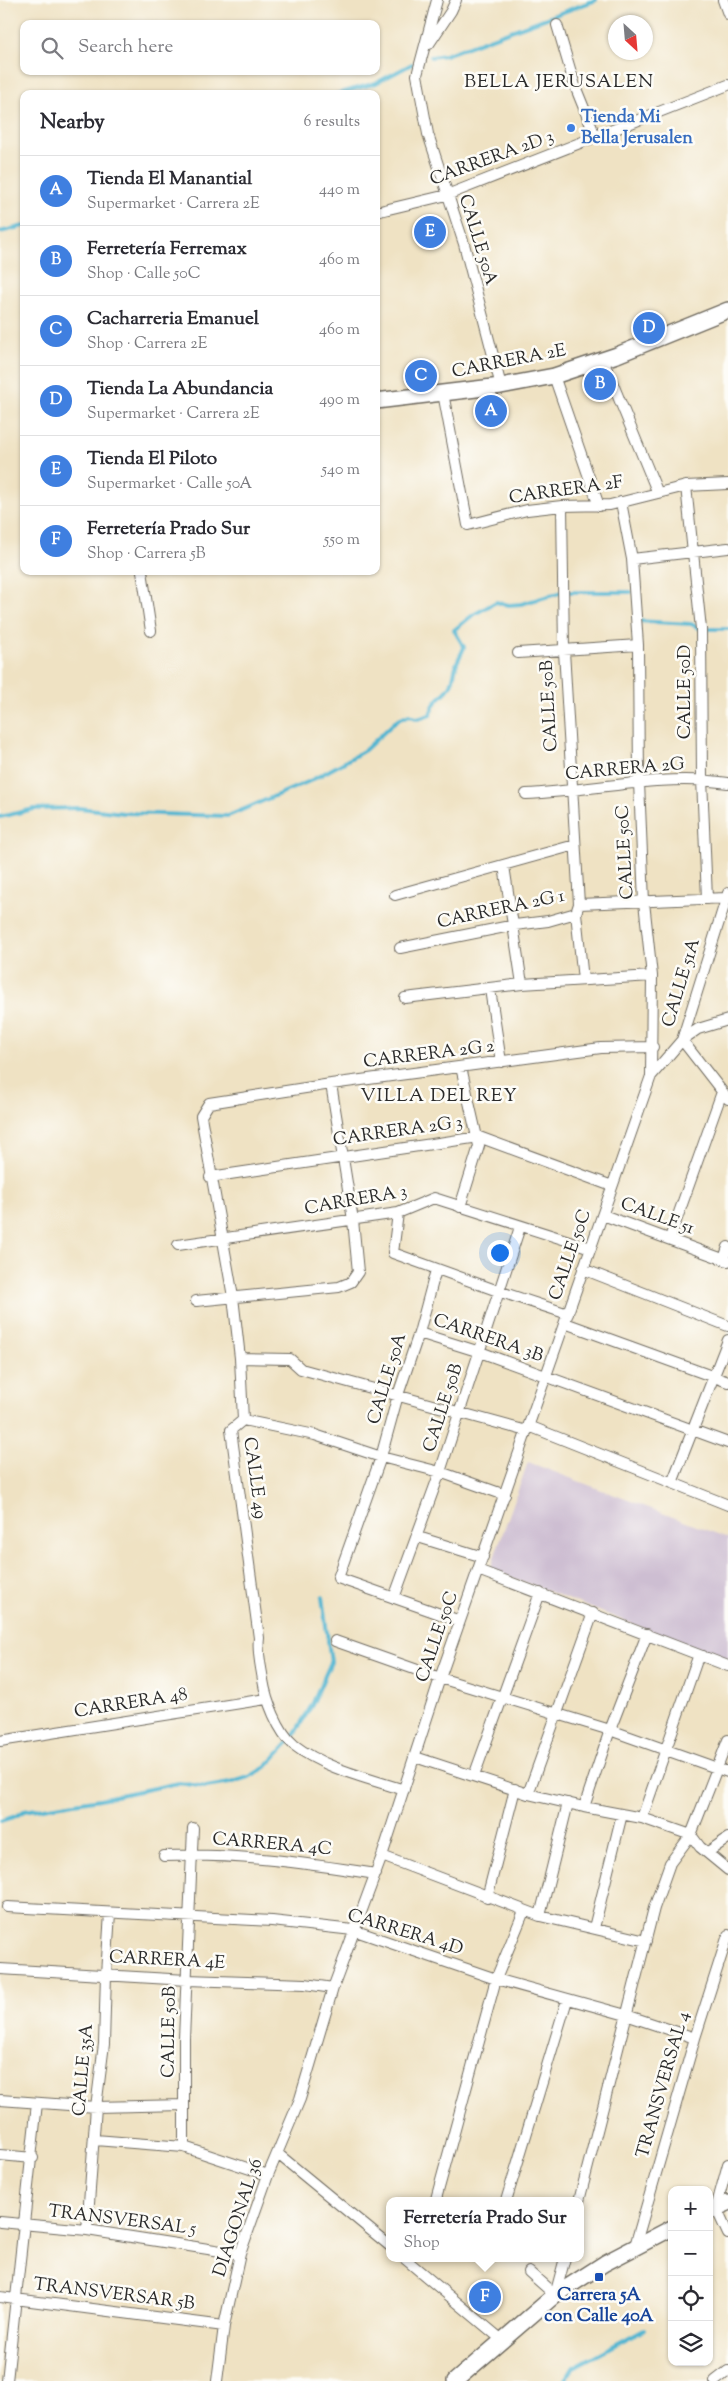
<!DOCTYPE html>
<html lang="en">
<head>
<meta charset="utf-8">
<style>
	:root { --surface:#fff; --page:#f2f2f3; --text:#2b2b33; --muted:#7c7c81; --line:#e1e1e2; --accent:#ea580c }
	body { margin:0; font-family:"Sorts Mill Goudy",serif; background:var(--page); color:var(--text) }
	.controls { position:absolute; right:15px; bottom:15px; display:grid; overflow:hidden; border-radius:10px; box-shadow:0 1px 4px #0004 }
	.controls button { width:45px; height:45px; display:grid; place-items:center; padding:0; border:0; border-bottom:1px solid var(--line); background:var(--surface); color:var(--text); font:25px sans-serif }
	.compass { position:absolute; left:608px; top:15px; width:45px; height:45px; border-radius:50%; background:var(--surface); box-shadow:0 1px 4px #0004; rotate:154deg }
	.you { position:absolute; left:499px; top:1252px; width:18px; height:18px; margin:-12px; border:4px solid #fff; border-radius:50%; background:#1a73e8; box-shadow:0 0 0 8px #1a73e833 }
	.badge { display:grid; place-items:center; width:32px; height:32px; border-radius:50%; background:var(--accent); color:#fff; font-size:16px; font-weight:700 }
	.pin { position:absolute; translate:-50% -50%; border:2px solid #fff; box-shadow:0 1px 5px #0006 }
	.popup { position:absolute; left:386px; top:2197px; width:198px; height:65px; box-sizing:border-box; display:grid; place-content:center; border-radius:10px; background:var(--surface); filter:drop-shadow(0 1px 4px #0005); font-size:16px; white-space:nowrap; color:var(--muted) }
	.popup b { font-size:19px; color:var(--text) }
	.popup::after { content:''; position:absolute; left:50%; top:100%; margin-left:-10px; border:10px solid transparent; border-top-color:var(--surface) }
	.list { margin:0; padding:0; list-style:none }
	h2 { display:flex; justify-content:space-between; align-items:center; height:65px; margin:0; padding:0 20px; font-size:21px }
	h2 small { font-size:16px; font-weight:400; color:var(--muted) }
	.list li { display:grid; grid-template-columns:32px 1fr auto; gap:15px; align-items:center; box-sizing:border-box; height:70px; padding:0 20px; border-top:1px solid var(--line) }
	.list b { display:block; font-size:19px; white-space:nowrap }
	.list p { margin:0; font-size:16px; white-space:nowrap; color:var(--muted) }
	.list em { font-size:16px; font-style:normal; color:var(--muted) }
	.icon { flex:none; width:28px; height:28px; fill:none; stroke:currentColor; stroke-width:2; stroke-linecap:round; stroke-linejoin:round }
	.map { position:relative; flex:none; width:728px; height:2381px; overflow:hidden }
	.search { position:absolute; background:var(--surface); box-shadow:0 1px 4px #0004; left:20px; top:20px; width:360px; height:55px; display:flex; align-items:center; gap:12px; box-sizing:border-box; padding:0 18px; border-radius:10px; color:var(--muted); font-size:19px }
	.panel { position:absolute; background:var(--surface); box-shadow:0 1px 4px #0004; left:20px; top:90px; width:360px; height:485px; border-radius:10px }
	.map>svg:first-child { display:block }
	.industrial { fill:#cdbed2 }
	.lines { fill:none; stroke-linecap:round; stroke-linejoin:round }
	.stream { stroke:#52b6d1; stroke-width:4 }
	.street-casing { stroke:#706b60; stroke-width:12 }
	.secondary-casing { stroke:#706b60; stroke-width:18 }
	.street { stroke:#fff; stroke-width:10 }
	.secondary { stroke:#fff; stroke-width:15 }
	.shop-dot { fill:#3f7fe0; stroke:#fdfcf7; stroke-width:2 }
	.transit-dot { fill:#1a4fb4; stroke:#fdfcf7; stroke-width:2 }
	.labels { text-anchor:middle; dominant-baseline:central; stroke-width:5; stroke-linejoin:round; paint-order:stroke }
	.shop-label { font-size:18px; font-weight:bold; fill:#366cbe; stroke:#fdfcf7; text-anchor:start }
	.street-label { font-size:18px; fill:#2b2b2b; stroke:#fdfcf7 }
	.transit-label { font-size:18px; font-weight:bold; fill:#164399; stroke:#fdfcf7 }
	.neighbourhood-label { font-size:19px; letter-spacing:1px; fill:#2b2b2b; stroke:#fdfcf7 }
</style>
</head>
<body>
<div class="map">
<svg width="728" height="2381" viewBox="0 0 728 2381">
	<rect width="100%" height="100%" fill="#fdfcf7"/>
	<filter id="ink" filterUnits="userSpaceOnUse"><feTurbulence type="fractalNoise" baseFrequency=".02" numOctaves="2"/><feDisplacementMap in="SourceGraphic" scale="10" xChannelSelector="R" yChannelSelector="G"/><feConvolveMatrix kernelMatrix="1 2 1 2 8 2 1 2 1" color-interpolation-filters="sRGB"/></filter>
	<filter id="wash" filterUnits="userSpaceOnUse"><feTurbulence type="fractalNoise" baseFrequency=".0096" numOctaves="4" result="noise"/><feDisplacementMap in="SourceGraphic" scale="20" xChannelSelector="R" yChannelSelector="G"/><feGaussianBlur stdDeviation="1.12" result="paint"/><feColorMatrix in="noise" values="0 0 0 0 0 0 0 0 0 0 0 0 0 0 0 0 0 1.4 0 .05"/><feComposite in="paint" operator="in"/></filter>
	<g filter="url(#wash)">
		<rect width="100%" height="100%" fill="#efe2c3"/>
		<path class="industrial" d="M 528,1462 L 728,1538 L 728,1661 L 490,1569 Z"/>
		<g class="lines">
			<path class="stream" d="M 431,57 L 445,55 L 596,0
				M 337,94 L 376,83 L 412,64
				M 0,232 L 24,226
				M 637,621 L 691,624 L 701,629 L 728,629
				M 0,817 L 34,809 L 79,808 L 124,813 L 228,816 L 310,781 L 341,764 L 365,750 L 396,721 L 409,715 L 418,719 L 430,715 C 436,695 443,699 451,685 C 454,678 454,673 456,666 C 457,660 462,654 464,647 L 454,630 L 473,615 L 496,602 L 509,605 L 521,604 L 563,592 L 631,592
				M 0,1821 L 16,1816 L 24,1811 L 100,1799 L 179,1783 L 206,1787 L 230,1783 L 249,1777 L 266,1767 L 290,1741 L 312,1705 L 331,1662 L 322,1597
				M 564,2381 L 572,2368 L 644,2329"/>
		</g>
	</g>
	<g filter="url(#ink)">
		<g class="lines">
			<g class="street-casing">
				<path id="street" d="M 437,0 L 417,75 L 428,134 L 464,244 L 501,386
					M 723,0 L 728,14
					M 557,25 L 575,86 L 596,138
					M 429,44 L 451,11 L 456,0
					M 376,212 L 447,195 L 728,85
					M 603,360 L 657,491
					M 554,376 L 599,506
					M 443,393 L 468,525 L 527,510 L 562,506 L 610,505 L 686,486 L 728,484
					M 686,486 L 701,629 L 702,779 L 707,899
					M 562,506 L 564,651 L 579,904
					M 632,559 L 728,548
					M 142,571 L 151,631
					M 518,653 L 638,645
					M 526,794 C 593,791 660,773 728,783
					M 504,866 L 522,984
					M 395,895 L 575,845
					M 576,913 L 583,980
					M 400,948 L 515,925 L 548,921 L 576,913 L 579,904 L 726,898
					M 490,989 L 501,1062
					M 405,998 L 522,984 L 652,976
					M 728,1020 L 698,1029 L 682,1040 L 728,1099
					M 651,1076 L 682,1040 L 728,893
					M 210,1177 L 479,1137 L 612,1186
					M 460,1207 L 479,1146 L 461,1067
					M 398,1213 L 393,1253 L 498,1291 L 568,1314
					M 603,1215 L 728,1261
					M 670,1238 L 722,1092
					M 178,1245 L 398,1213 L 434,1198 L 591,1248
					M 724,1259 L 728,1247
					M 583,1269 L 728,1326
					M 436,1270 L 419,1333 L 398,1395 L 381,1457 L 338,1578 L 460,1621
					M 196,1301 L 339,1287 L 351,1282 L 358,1272 L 353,1220 L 331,1084
					M 565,1323 L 728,1382
					M 419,1333 L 480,1352 L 728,1443
					M 240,1358 L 290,1359 L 301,1369 L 527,1431
					M 243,1420 L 315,1435 L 381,1457 L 440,1472 L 505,1495
					M 529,1426 L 728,1505
					M 672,1483 L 728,1340
					M 418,1537 L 483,1557
					M 478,1570 L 728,1666
					M 394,1598 L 440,1472 L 520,1227
					M 335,1641 L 440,1678 L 610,1730 L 728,1772
					M 0,1741 L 266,1699
					M 415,1757 L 528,1794 L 584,1807 L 642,1818 L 691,1835 L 700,1847 L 728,1870
					M 474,1776 L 540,1593
					M 404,1790 C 368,1778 325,1769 294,1745 C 278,1732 266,1699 263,1680 C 261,1666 257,1652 259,1638 L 231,1430 L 243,1420 L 240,1358 L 233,1297 L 201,1116 L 209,1103 L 331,1084 L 601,1048 L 653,1047
					M 528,1794 L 593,1613
					M 584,1807 L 610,1730 L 647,1634
					M 642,1818 L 697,1660 L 703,1656
					M 708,1852 L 728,1838
					M 164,1856 C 236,1853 305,1863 376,1874
					M 382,1856 L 540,1916 L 646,1941
					M 487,1898 L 515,1789
					M 7,1907 L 272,1921 L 353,1930 L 496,1979 L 626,2015 L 695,2038
					M 540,1916 L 568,1803
					M 594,1928 L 622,1814
					M 0,1969 L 187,1980 L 305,1984 L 333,1988
					M 0,2100 L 96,2107 L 184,2105
					M 95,2140 L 184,2147 L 268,2175
					M 184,2147 L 184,2039 L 193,1828
					M 278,2154 L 390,2246
					M 0,2155 L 33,2158
					M 728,2164 L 716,2208 L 728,2234
					M 436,2199 L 496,1979 L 524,1911
					M 506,2201 L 567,2000
					M 579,2201 L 654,1908 L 670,1863 L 691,1835 L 728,1740
					M 0,2222 L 87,2230 L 240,2254
					M 87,2230 L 96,2107 L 104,2044 L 106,1974 L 110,1913
					M 635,2246 L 695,2038 L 728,1935
					M 404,2258 L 502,2340
					M 529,2272 L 555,2295 L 565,2258
					M 0,2297 L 224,2326
					M 7,2381 L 37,2103
					M 217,2381 L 224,2326 L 240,2254 L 268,2175 L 300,2099 L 333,1988 L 382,1856 L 440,1678 L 651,1076 L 652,976 L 644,902 L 639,782 L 638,645 L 632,559 L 621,502
					M 715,2381 L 728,2371"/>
			</g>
			<g class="secondary-casing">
				<path id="secondary" d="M 376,401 L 501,386 L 554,376 L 617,355 L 728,310
					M 709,2211 L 728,2203
					M 455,2381 L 555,2295 L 605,2263 L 672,2228"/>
			</g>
			<use href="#street" class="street"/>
			<use href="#secondary" class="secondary"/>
		</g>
	</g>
	<circle class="shop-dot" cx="571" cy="128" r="5"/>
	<rect class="transit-dot" x="594" y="2272" width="10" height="10" rx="2.5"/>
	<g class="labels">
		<g class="shop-label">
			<text x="581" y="118">Tienda Mi<tspan x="581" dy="21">Bella Jerusalen</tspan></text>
		</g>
		<g class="street-label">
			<text transform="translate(492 159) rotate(-20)">CARRERA 2D 3</text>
			<text transform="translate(477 240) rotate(73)">CALLE 50A</text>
			<text transform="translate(509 362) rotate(-11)">CARRERA 2E</text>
			<text transform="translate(566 491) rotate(-8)">CARRERA 2F</text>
			<text transform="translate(686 692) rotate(-90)">CALLE 50D</text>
			<text transform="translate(550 706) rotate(-93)">CALLE 50B</text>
			<text transform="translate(625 770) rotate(-5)">CARRERA 2G</text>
			<text transform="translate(626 852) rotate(-93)">CALLE 50C</text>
			<text transform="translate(501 910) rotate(-12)">CARRERA 2G 1</text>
			<text transform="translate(682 983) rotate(-73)">CALLE 51A</text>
			<text transform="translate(429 1055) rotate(-7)">CARRERA 2G 2</text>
			<text transform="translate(398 1132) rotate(-8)">CARRERA 2G 3</text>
			<text transform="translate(356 1201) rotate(-10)">CARRERA 3</text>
			<text transform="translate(657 1217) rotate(20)">CALLE 51</text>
			<text transform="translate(571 1255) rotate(-71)">CALLE 50C</text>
			<text transform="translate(488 1339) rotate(19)">CARRERA 3B</text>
			<text transform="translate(388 1379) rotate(-73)">CALLE 50A</text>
			<text transform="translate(444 1408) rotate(-72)">CALLE 50B</text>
			<text transform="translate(254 1478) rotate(82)">CALLE 49</text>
			<text transform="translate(438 1637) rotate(-71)">CALLE 50C</text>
			<text transform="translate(131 1704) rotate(-9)">CARRERA 48</text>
			<text transform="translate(272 1845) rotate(5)">CARRERA 4C</text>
			<text transform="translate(405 1933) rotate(17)">CARRERA 4D</text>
			<text transform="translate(167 1961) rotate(3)">CARRERA 4E</text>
			<text transform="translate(170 2032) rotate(-89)">CALLE 50B</text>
			<text transform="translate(84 2070) rotate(-85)">CALLE 35A</text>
			<text transform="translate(664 2085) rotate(-74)">TRANSVERSAL 4</text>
			<text transform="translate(239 2218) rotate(-72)">DIAGONAL 36</text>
			<text transform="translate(122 2221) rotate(7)">TRANSVERSAL 5</text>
			<text transform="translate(114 2295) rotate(7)">TRANSVERSAR 5B</text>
		</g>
		<g class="transit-label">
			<text x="599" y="2296">Carrera 5A<tspan x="599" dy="21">con Calle 40A</tspan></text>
		</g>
		<g class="neighbourhood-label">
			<text x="559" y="82">BELLA JERUSALEN</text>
			<text x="439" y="1096">VILLA DEL REY</text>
		</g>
	</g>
</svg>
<div class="controls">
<button>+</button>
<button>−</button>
<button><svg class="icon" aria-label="locate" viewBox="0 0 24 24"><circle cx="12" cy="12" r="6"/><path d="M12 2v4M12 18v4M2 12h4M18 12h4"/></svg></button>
<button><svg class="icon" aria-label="layers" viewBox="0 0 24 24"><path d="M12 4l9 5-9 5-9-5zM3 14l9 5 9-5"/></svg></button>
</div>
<svg class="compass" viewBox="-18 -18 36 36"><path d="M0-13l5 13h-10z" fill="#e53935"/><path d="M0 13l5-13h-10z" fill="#7c7c81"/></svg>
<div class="you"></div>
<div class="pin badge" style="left:491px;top:411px;background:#3f7fe0">A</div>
<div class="pin badge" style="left:600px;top:384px;background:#3f7fe0">B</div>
<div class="pin badge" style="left:421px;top:376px;background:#3f7fe0">C</div>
<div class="pin badge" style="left:649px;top:328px;background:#3f7fe0">D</div>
<div class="pin badge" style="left:430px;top:232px;background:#3f7fe0">E</div>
<div class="pin badge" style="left:485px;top:2297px;background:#3f7fe0">F</div>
<div class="popup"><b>Ferretería Prado Sur</b>Shop</div>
<div class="search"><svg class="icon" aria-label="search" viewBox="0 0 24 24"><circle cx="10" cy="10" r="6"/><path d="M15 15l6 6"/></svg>Search here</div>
<section class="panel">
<h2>Nearby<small>6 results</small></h2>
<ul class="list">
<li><span class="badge" style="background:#3f7fe0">A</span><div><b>Tienda El Manantial</b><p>Supermarket · Carrera 2E</p></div><em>440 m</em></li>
<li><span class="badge" style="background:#3f7fe0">B</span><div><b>Ferretería Ferremax</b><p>Shop · Calle 50C</p></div><em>460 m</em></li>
<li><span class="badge" style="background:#3f7fe0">C</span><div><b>Cacharreria Emanuel</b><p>Shop · Carrera 2E</p></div><em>460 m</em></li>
<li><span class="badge" style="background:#3f7fe0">D</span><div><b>Tienda La Abundancia</b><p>Supermarket · Carrera 2E</p></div><em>490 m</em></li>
<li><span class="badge" style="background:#3f7fe0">E</span><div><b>Tienda El Piloto</b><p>Supermarket · Calle 50A</p></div><em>540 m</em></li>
<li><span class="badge" style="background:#3f7fe0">F</span><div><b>Ferretería Prado Sur</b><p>Shop · Carrera 5B</p></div><em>550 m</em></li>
</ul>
</section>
</div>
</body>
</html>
